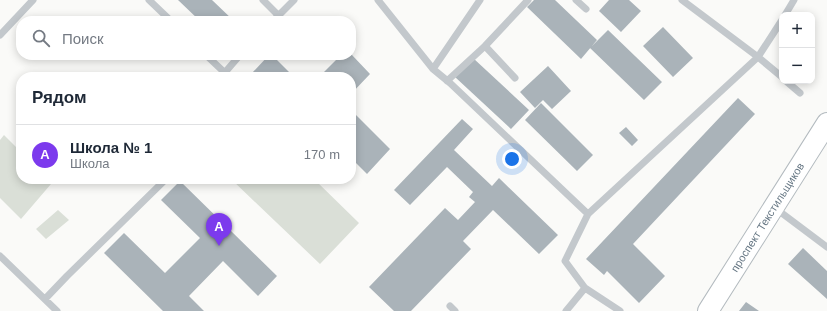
<!DOCTYPE html>
<html lang="ru">
<head>
<meta charset="utf-8">
<style>
	:root { --surface:#fff; --page:#f2f2f3; --text:#1f2937; --muted:#747a83; --line:#e0e1e3; --accent:#7c3aed }
	body { margin:0; font-family:Helvetica,sans-serif; background:var(--page); color:var(--text) }
	.controls { position:absolute; right:12px; top:12px; display:grid; overflow:hidden; border-radius:8px; box-shadow:0 2px 10px #0003 }
	.controls button { width:36px; height:36px; display:grid; place-items:center; padding:0; border:0; border-bottom:1px solid var(--line); background:var(--surface); color:var(--text); font:20px sans-serif }
	.you { position:absolute; left:512px; top:159px; width:14px; height:14px; margin:-10px; border:3px solid #fff; border-radius:50%; background:#1a73e8; box-shadow:0 0 0 6px #1a73e833 }
	.badge { display:grid; place-items:center; width:26px; height:26px; border-radius:50%; background:var(--accent); color:#fff; font-size:13px; font-weight:700 }
	.pin { position:absolute; translate:-50% -33px; filter:drop-shadow(0 1px 2px #0008) }
	.pin::after { content:''; position:absolute; top:21px; width:14px; height:12px; background:inherit; clip-path:polygon(0 0,100% 0,50% 100%) }
	.list { margin:0; padding:0; list-style:none }
	h2 { display:flex; justify-content:space-between; align-items:center; height:52px; margin:0; padding:0 16px; font-size:17px }
	h2 small { font-size:13px; font-weight:400; color:var(--muted) }
	.list li { display:grid; grid-template-columns:26px 1fr auto; gap:12px; align-items:center; box-sizing:border-box; height:60px; padding:0 16px; border-top:1px solid var(--line) }
	.list b { display:block; font-size:15px; white-space:nowrap }
	.list p { margin:0; font-size:13px; white-space:nowrap; color:var(--muted) }
	.list em { font-size:13px; font-style:normal; color:var(--muted) }
	.icon { flex:none; width:22px; height:22px; fill:none; stroke:currentColor; stroke-width:2; stroke-linecap:round; stroke-linejoin:round }
	.map { position:relative; flex:none; width:827px; height:311px; overflow:hidden }
	.search { position:absolute; background:var(--surface); box-shadow:0 2px 10px #0003; left:16px; top:16px; width:340px; height:44px; display:flex; align-items:center; gap:10px; box-sizing:border-box; padding:0 14px; border-radius:16px; color:var(--muted); font-size:15px }
	.panel { position:absolute; background:var(--surface); box-shadow:0 2px 10px #0003; left:16px; top:72px; width:340px; height:112px; border-radius:16px }
	.map>svg:first-child { display:block }
	.green { fill:#dadfd7 }
	.building { fill:#aab3b9 }
	.lines { fill:none; stroke-linecap:round; stroke-linejoin:round }
	.secondary-casing { stroke:#b3babf; stroke-width:22 }
	.lane { stroke:#c3c8cc; stroke-width:7 }
	.secondary { stroke:#fff; stroke-width:20 }
	.labels { text-anchor:middle; dominant-baseline:central; stroke-width:4; stroke-linejoin:round; paint-order:stroke }
	.street-label { font-size:11px; fill:#657683; stroke:#fff }
</style>
</head>
<body>
<div class="map">
<svg width="827" height="311" viewBox="0 0 827 311">
	<rect width="100%" height="100%" fill="#fafaf8"/>
	<path class="green" d="M 4,135 L 21,152 L 21,179 L 47,179 L 51,184 L 21,219 L 0,198 L 0,140 Z
		M 231,179 L 314,179 L 359,223 L 320,264 Z
		M 58,210 L 69,220 L 46,239 L 36,229 Z"/>
	<path class="building" d="M 178,0 L 212,0 L 234,21 L 200,21 Z
		M 534,0 L 555,0 L 597,40 L 581,59 L 527,7 Z
		M 609,0 L 629,0 L 641,11 L 621,32 L 599,11 Z
		M 663,27 L 693,58 L 673,77 L 643,46 Z
		M 608,30 L 662,82 L 644,100 L 590,48 Z
		M 269,55 L 272,55 L 294,77 L 256,77 L 252,73 Z
		M 341,55 L 352,55 L 370,74 L 351,94 L 351,77 L 320,76 Z
		M 473,58 L 529,110 L 511,129 L 455,77 Z
		M 548,66 L 571,91 L 552,109 L 543,100 L 535,108 L 520,92 Z
		M 738,98 L 755,114 L 633,244 L 665,276 L 639,303 L 607,271 L 604,275 L 586,259 Z
		M 541,103 L 593,155 L 577,171 L 525,120 Z
		M 351,110 L 390,149 L 367,174 L 351,158 Z
		M 462,119 L 473,129 L 454,150 L 492,186 L 499,178 L 558,235 L 539,254 L 493,210 L 463,241 L 471,249 L 411,311 L 394,311 L 369,287 L 445,208 L 458,220 L 475,202 L 469,197 L 473,192 L 447,167 L 410,205 L 394,190 Z
		M 626,127 L 638,140 L 632,146 L 619,133 Z
		M 180,181 L 277,276 L 258,296 L 223,261 L 189,296 L 204,311 L 163,311 L 104,253 L 124,233 L 165,273 L 200,238 L 161,200 Z
		M 803,248 L 827,271 L 827,299 L 788,264 Z
		M 746,302 L 759,311 L 739,311 Z"/>
	<g class="lines">
		<g class="secondary-casing">
			<g id="secondary">
				<path id="s1" d="M 708,311 L 827,123"/>
			</g>
		</g>
		<path class="lane" d="M 149,0 L 171,21
			M 263,0 L 278,15
			M 378,0 L 433,69 L 450,83 L 588,214
			M 576,0 L 586,9
			M 682,0 L 758,57 L 782,77
			M 785,15 L 794,0
			M 273,21 L 294,0
			M 0,35 L 33,0
			M 485,46 L 515,78
			M 206,55 L 224,72
			M 433,69 L 480,0
			M 221,77 L 240,55
			M 447,81 L 485,46 L 528,0
			M 786,81 L 800,93
			M 775,208 L 827,247
			M 0,256 L 57,311
			M 45,299 L 67,276 L 166,179
			M 450,306 L 455,311
			M 566,311 L 585,288
			M 620,311 L 585,288 L 565,261 L 588,214 L 758,57 L 782,20"/>
		<use href="#secondary" class="secondary"/>
	</g>
	<g class="labels">
		<g class="street-label">
			<text stroke="none"><textPath href="#s1" startOffset="111">проспект Текстильщиков</textPath></text>
		</g>
	</g>
</svg>
<div class="controls">
<button>+</button>
<button>−</button>
</div>
<div class="you"></div>
<div class="pin badge" style="left:219px;top:246px">A</div>
<div class="search"><svg class="icon" aria-label="search" viewBox="0 0 24 24"><circle cx="10" cy="10" r="6"/><path d="M15 15l6 6"/></svg>Поиск</div>
<section class="panel">
<h2>Рядом<small></small></h2>
<ul class="list">
<li><span class="badge">A</span><div><b>Школа № 1</b><p>Школа</p></div><em>170 m</em></li>
</ul>
</section>
</div>
</body>
</html>
